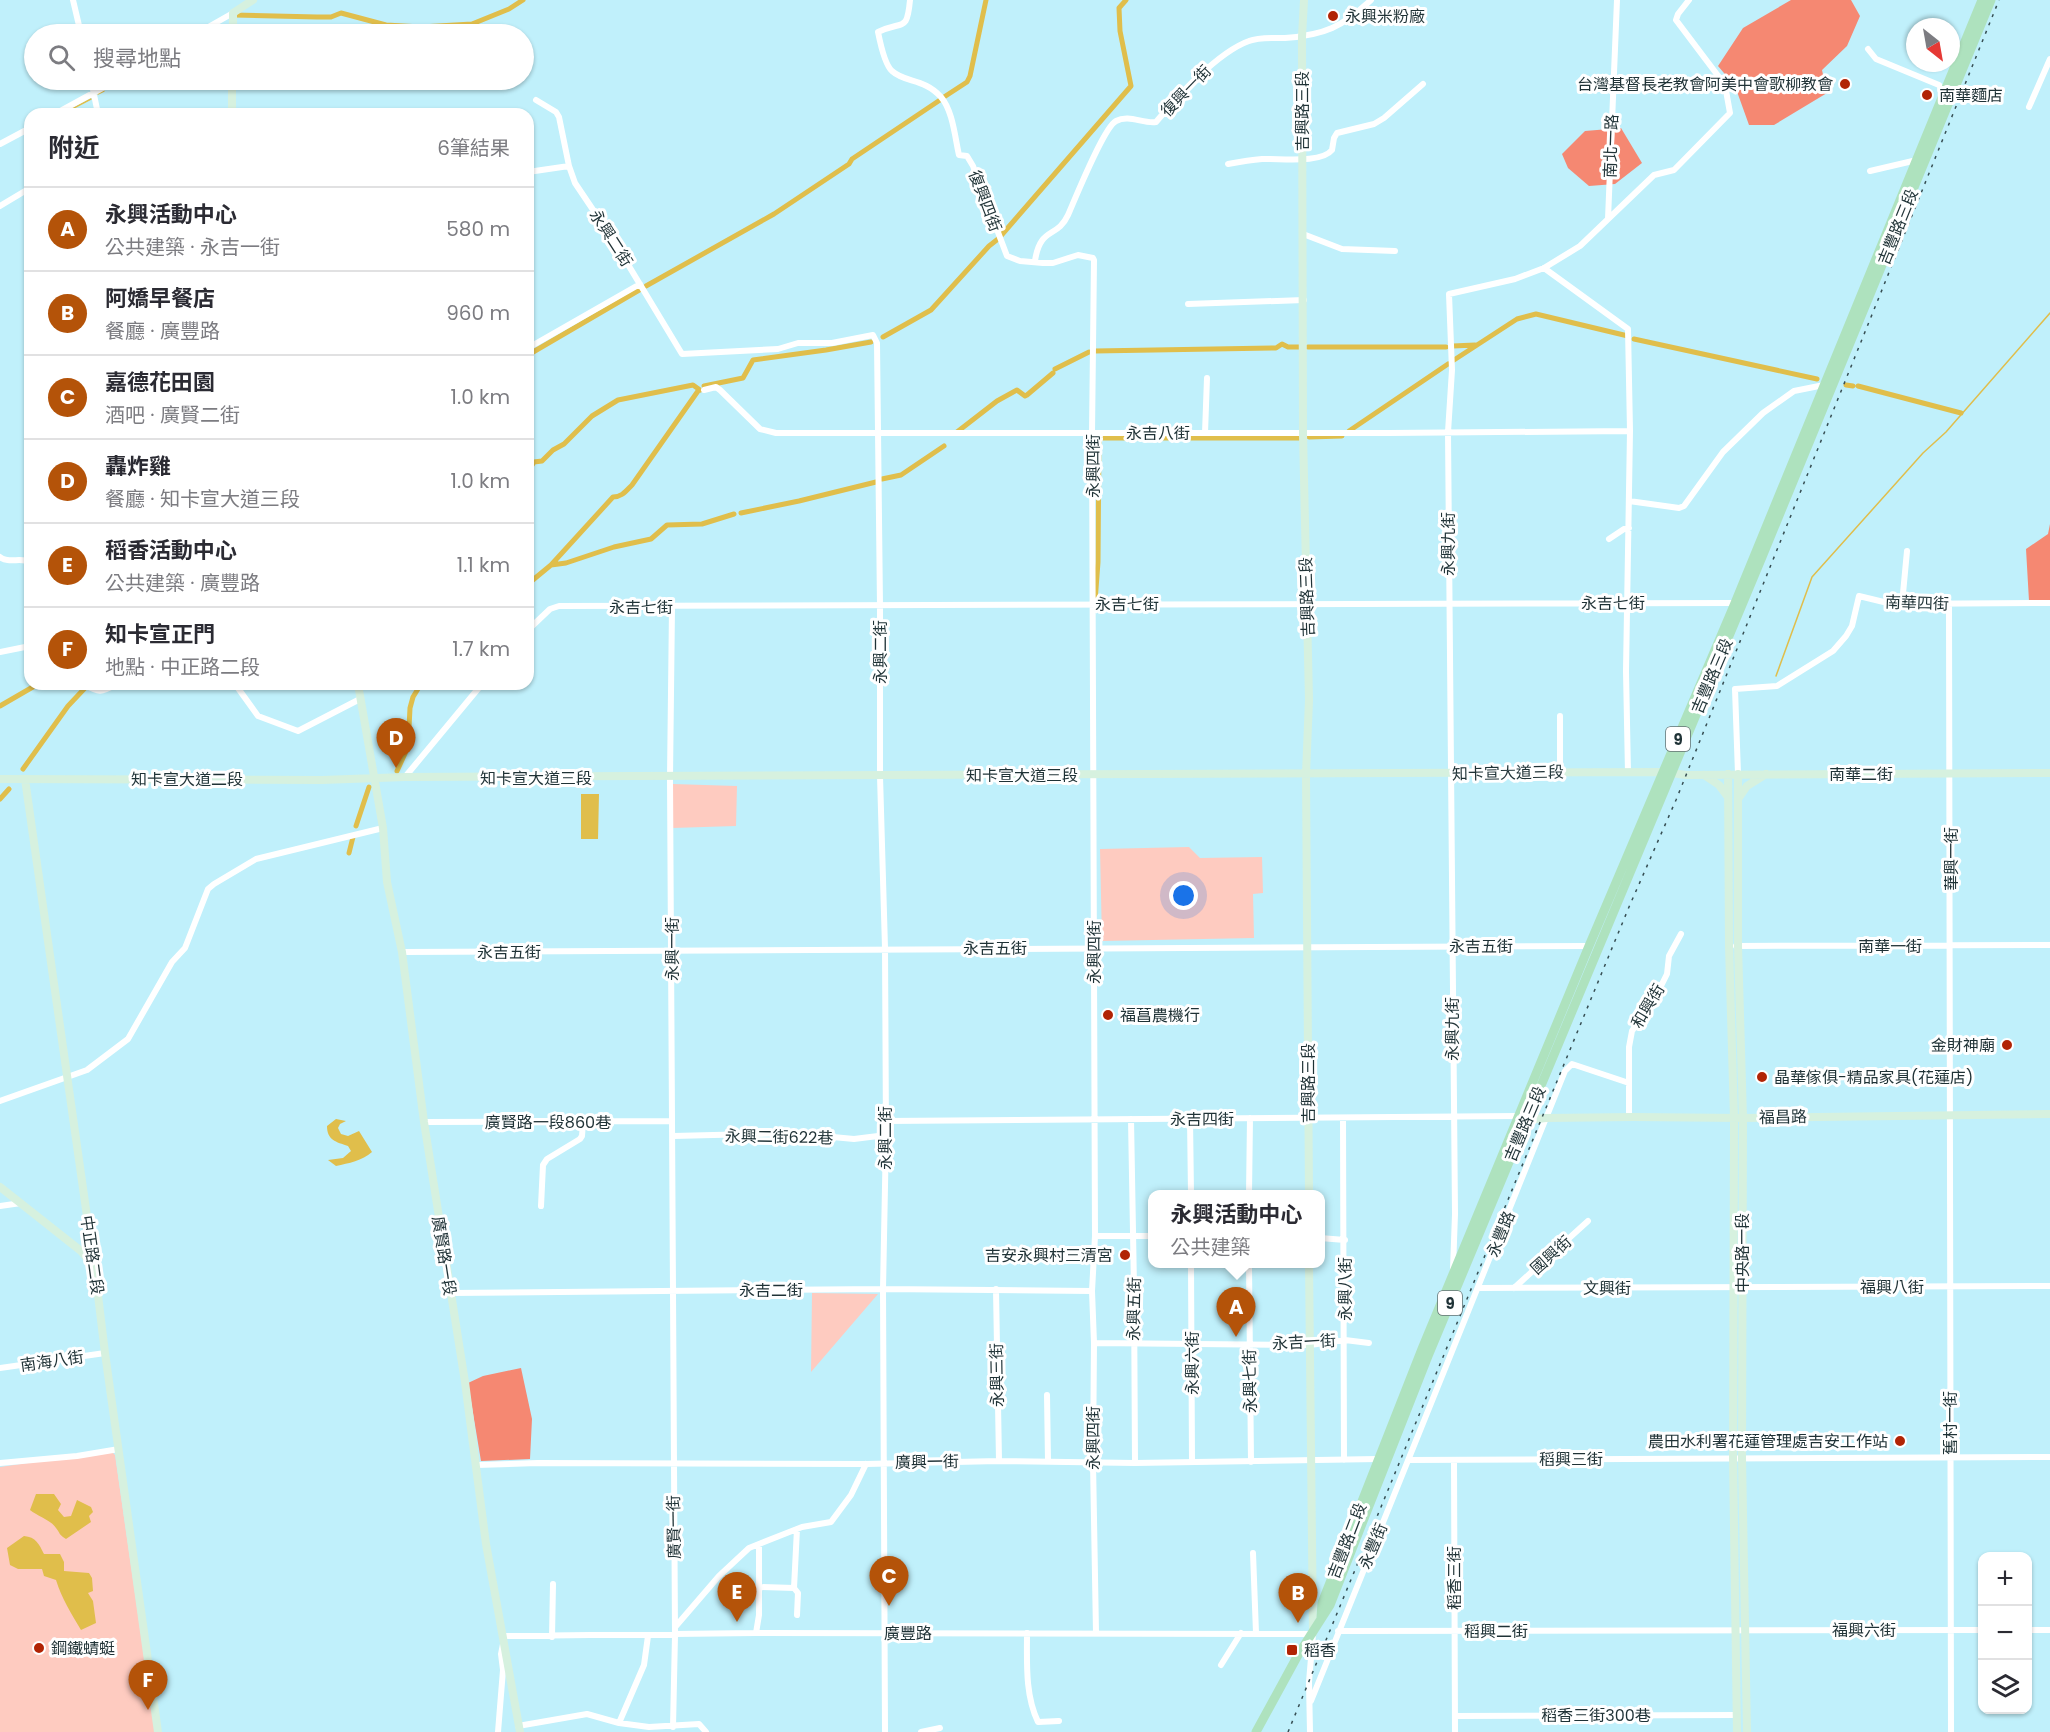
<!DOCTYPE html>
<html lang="zh-TW">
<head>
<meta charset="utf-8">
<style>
	:root { --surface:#fff; --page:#f2f2f3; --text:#2b2b33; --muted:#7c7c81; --line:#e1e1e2; --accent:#b45309 }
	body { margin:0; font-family:Poppins,"Noto Sans TC",sans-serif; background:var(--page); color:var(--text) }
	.controls { position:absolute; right:18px; bottom:18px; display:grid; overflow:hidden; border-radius:12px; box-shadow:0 2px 4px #0004 }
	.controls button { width:54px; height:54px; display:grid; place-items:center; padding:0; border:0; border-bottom:2px solid var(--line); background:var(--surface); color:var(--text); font:30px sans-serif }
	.compass { position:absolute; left:1906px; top:18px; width:54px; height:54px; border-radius:50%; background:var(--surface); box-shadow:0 2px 4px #0004; rotate:149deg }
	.you { position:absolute; left:1184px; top:896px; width:21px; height:21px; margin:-15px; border:4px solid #fff; border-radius:50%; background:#1a73e8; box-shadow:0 0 0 9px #1a73e833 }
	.badge { display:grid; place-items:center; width:39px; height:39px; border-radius:50%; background:var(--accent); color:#fff; font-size:20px; font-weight:700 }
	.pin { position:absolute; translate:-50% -50px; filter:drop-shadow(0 2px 3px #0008) }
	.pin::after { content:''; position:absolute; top:32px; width:21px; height:18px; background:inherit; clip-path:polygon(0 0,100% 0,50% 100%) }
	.popup { position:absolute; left:1148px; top:1190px; width:177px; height:78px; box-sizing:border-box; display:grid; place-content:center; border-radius:12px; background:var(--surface); filter:drop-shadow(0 2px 4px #0005); font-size:20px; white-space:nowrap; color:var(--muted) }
	.popup b { font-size:22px; color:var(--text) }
	.popup::after { content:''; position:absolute; left:50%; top:100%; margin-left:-12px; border:12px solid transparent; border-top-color:var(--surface) }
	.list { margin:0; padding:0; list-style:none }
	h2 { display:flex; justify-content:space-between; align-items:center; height:78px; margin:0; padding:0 24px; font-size:26px }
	h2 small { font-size:20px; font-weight:400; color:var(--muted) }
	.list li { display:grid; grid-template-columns:39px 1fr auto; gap:18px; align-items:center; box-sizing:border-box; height:84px; padding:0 24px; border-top:2px solid var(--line) }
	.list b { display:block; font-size:22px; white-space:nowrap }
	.list p { margin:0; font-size:20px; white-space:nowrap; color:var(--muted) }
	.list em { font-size:20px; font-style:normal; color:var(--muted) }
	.icon { flex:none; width:33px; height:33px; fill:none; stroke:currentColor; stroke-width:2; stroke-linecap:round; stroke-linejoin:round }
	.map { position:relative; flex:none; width:2050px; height:1732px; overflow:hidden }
	.search { position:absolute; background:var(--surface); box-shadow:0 2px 4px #0004; left:24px; top:24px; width:510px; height:66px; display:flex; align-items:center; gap:15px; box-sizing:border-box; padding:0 21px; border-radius:33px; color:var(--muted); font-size:22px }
	.panel { position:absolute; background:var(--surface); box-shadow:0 2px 4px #0004; left:24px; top:108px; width:510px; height:582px; border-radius:18px }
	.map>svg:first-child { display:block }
	.green { fill:#fecbc0 }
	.forest { fill:#f58872 }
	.water { fill:#e0be4b }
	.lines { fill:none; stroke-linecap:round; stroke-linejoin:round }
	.stream { stroke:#e0be4b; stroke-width:1.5 }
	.canal { stroke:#e0be4b; stroke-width:5 }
	.street { stroke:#fff; stroke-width:6 }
	.secondary { stroke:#d6f1df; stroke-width:8 }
	.primary { stroke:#aee2be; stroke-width:9 }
	.rail { stroke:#364e53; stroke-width:1.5; stroke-dasharray:3 6; stroke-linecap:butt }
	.poi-dot { fill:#b12405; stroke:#fff; stroke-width:2 }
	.labels { text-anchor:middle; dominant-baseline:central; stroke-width:6; stroke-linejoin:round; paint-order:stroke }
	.shield { fill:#fff; stroke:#627072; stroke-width:1.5 }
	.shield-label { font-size:15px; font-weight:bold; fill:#1f3236 }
	.poi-label { font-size:16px; fill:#1f3236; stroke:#fff; text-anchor:start }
	.street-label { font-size:16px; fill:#1f3236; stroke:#fff }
</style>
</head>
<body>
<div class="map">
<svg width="2050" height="1732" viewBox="0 0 2050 1732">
	<rect width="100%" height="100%" fill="#c0f0fb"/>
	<path class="green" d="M 673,784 L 737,786 L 736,826 L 672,828 Z
		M 1189,847 L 1200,858 L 1262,857 L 1263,893 L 1253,894 L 1254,938 L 1102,941 L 1100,849 Z
		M 812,1293 L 878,1294 L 811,1372 Z
		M 111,1451 L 115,1455 L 155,1732 L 0,1732 L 0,1467 Z"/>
	<path class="forest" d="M 1791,0 L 1851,0 L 1860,16 L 1847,46 L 1822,70 L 1827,93 L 1774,125 L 1749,125 L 1735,86 L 1718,66 L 1743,28 Z
		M 1621,128 L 1642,163 L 1615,184 L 1589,186 L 1568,168 L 1562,154 L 1585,131 Z
		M 2050,524 L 2050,600 L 2029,601 L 2026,549 L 2048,534 Z
		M 521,1368 L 532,1419 L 530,1459 L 481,1461 L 468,1383 L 483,1376 Z"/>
	<path class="water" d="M 581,794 L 599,794 L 598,839 L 581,839 Z
		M 336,1119 L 346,1121 L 340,1124 L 338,1128 L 341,1134 L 348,1136 L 359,1131 L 372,1152 C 362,1161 349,1163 336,1166 L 328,1160 L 343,1158 L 351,1151 L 348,1146 C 336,1142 327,1140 327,1126 Z
		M 36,1494 L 54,1494 L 61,1504 L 58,1510 L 64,1517 L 71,1516 L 77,1500 L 91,1507 L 93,1512 L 89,1516 L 91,1522 L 66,1539 C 59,1535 60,1533 56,1528 C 51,1520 37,1516 30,1510 Z
		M 24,1536 C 36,1537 39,1544 44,1554 L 60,1554 L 64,1562 L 64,1571 L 89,1573 L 92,1578 L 93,1591 L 88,1593 L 93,1601 L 96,1623 L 81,1630 C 71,1613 62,1599 56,1580 L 44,1576 L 42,1569 L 18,1569 L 10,1565 L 7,1548 Z"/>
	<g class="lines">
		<path class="stream" d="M 98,94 L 104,91
			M 62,114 L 91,99
			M 1776,676 L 1812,577 L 1923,453 L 1946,432 L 2050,313"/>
		<path class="canal" d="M 234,15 L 317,17 L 331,17 L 341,13 L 386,25 L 421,27 L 472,24 L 509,9 L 523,0
			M 944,97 L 967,82 L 970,76 L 986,0
			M 999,238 L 1131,86 L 1120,31 L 1119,8 L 1126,0
			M 646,286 L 774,214 L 849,164 L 852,159 L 940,100
			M 883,337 L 931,310 L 989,246 L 998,239
			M 1634,339 L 1817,379
			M 1453,346 L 1475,345
			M 1308,347 L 1446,347
			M 1095,351 L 1276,348 L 1282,344 L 1288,347 L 1300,347
			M 528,355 L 641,289
			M 1454,360 L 1517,319 L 1536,314 L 1628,336
			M 1055,369 L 1089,352
			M 1846,385 L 1853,386
			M 704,386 L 743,378 L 753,360 L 826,350 L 871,342
			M 1858,386 L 1961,413
			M 1349,431 L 1448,364
			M 957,432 L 997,401 L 1017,390 L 1025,396 L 1027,395 L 1053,373
			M 1309,437 L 1342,436
			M 528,471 L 534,462 L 542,461 L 553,450 L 564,444 L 592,416 L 618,400 L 693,385 L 700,390
			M 882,479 L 901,475 L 944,446
			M 741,513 L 799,501 L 876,482
			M 551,565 L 566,563 L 614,547 L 651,539 L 667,525 L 702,524 L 734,514
			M 528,584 L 551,565 L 613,497 C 622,497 626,491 632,485 L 698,391
			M 1095,602 L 1098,562 L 1099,438 L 1299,438
			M 0,706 L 38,684
			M 23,769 L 68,706 L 85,688
			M 397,771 L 408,747 L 410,708 L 413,697 L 421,684
			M 0,799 L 9,789
			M 356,826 L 369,787
			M 349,853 L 353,837"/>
		<path class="street" d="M 73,0 L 81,34
			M 910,0 C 907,33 903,20 878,32 C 880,42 885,65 892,71 C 905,83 924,78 941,97 C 953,111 955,138 959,155 L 967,156 L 973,166 L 1007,256 L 1020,261 L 1043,263 L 1053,263 L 1078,255 L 1093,258 L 1094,260 L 1092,433 L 1095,1236 L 1092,1291 L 1094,1343 L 1093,1462 L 1096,1633
			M 196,34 L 233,13
			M 1868,49 L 1876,59 L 1939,85 L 1945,94
			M 91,80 L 98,114
			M 536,100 L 556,112 L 559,117 L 569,166 L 575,183 L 612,238 L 682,354 L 778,349 L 798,343 L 832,343 L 873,335 L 877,343 L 880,606 L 880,776 L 885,948 L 886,1135 L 883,1289 L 885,1732
			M 2029,107 L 2050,59
			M 55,114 L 117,80
			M 0,144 L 30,128
			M 1228,164 C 1239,162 1251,160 1262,159 C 1279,158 1321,164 1332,150 L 1334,138 L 1337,133 L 1374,124 L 1384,118 L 1423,84
			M 1870,171 L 1917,160
			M 528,172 L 569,166
			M 0,206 L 30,188
			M 1608,219 L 1617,0
			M 1303,234 L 1342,249 L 1395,251
			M 1035,261 C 1040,226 1057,239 1068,215 C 1075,199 1104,127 1116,121 C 1129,114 1143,124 1156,122 C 1177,97 1218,52 1249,41 C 1259,37 1274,38 1285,38 C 1325,35 1342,27 1371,0
			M 1544,268 L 1628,329 L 1630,431 L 1626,671 L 1628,773
			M 1188,304 L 1304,300
			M 528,348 L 640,284
			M 704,390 L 716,387 L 720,390 L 760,429 L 776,433 L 1389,433 L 1630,431
			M 1205,433 L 1207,378
			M 1629,501 L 1679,508 L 1684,506 L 1723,452 L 1763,413 L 1794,391 L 1824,385
			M 1609,539 L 1624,529 L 1629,528
			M 0,557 C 9,564 20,557 30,562
			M 1902,604 L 1907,551
			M 1949,604 L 1951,1732
			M 672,607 L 670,778 L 675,1635 L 673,1727
			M 528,630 L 550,609 L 559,606 L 1735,603
			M 0,652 L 30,646
			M 83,684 C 99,693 101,693 117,684
			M 235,684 L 258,716 L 298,731 L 360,699
			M 1560,773 L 1560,716
			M 1738,774 L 1735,689 L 1777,686 L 1833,651 L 1846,636 L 1852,626 L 1859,596 L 1892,604 L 2050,603
			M 405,777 L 482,684
			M 1736,946 L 2050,945
			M 402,952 L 1589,946
			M 0,1101 L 87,1070 L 128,1039 L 172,962 L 185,948 L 208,889 L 214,884 L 256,859 L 383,828
			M 1629,1117 L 1629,1047 L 1632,1031 L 1657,994 L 1667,974 L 1669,956 L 1681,934
			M 1343,1118 L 1344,1460
			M 1131,1119 L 1134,1288 L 1135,1463
			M 1190,1119 L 1191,1194
			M 885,1121 L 1518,1116
			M 424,1122 L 672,1121
			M 673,1136 L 790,1133 L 854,1139 L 886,1135
			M 1249,1194 L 1250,1118
			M 0,1206 L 21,1203
			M 541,1206 L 543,1165 L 547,1159 L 580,1139 L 582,1136 L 583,1123
			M 1095,1236 L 1152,1236
			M 1320,1238 L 1345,1240
			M 1191,1264 L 1192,1462
			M 1249,1264 L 1251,1462
			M 1453,1269 L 1455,1214 L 1448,432 L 1452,370 L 1449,294 L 1515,279 L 1544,268 L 1580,246 L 1654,175 L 1674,170 L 1730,113 L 1725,85 L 1676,20 L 1678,14 L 1689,0
			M 1479,1288 L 2050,1286
			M 1514,1288 L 1588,1221
			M 996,1289 L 999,1461
			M 450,1293 L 883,1289 L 1092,1291
			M 1094,1343 L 1310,1345 L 1345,1340 L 1369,1343
			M 0,1368 L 105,1353
			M 1047,1395 L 1048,1461
			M 1409,1460 L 2050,1457
			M 1454,1460 L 1455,1732
			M 0,1463 L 77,1456 L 119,1449
			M 476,1465 L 538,1463 L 866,1464 L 999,1461 L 1135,1463 L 1378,1459
			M 797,1529 L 794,1588 L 798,1593 L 797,1615
			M 1253,1553 L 1256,1633
			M 758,1587 L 794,1588
			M 676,1626 L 719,1576 L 749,1548 L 802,1527 L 831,1522 L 851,1495 L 866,1464
			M 2028,1630 L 2050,1630
			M 1338,1631 L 1982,1630
			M 756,1633 L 759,1615 L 759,1544
			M 1027,1633 C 1027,1663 1025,1695 1038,1722 L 1059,1721
			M 502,1636 L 756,1633 L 1313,1634 L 1309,1682 L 1310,1732
			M 552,1637 L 553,1584
			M 1221,1665 L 1241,1633
			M 1311,1701 L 1565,1071 L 1572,1064 L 1629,1083
			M 1455,1716 L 1737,1715
			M 619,1723 L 644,1665 L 648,1636
			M 518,1726 L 587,1714 L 619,1723 L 649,1727 L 699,1724 L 706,1732
			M 498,1732 L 503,1670 L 501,1654 L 503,1644
			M 921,1732 L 940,1728"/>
		<path class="secondary" d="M 1304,0 L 1302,37 L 1303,434 L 1309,700 L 1306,774 L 1309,1194
			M 233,34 L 233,13 L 253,0
			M 232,114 L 232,80
			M 358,684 L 383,828 L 387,882 L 402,952 L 424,1122 L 465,1382 L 486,1544 L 520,1732
			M 1728,774 L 1729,946 L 1734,1118 L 1733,1458 L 1737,1732
			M 1738,774 L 1738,946 L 1743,1118 L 1742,1458 L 1747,1732
			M 1704,775 L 1719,785 L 1728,797
			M 0,779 L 322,780 L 405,777 L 1664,772 L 1686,775 L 2050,773
			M 25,779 L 97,1287 L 105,1353 L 158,1732
			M 1738,799 L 1747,786 L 1766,774
			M 1521,1118 L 1528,1120 L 1546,1118 L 1633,1117 L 1743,1118 L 2050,1114
			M 0,1187 L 81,1251 L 93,1266
			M 1309,1264 L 1313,1633"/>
		<path class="primary" d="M 1321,1618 L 1322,1603 L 1422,1349 L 1589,946 L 1735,603 L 1982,0
			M 1256,1732 L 1298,1655 L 1330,1605 L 1428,1356 L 1762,557 L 1991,0"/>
		<path class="rail" d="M 1288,1732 L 1629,907 L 1676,800 L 1999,0"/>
	</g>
	<g class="poi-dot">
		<circle cx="1333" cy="16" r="6"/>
		<circle cx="1845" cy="84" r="6"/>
		<circle cx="1927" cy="95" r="6"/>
		<circle cx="1108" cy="1015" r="6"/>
		<circle cx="2007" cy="1045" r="6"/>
		<circle cx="1762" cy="1077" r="6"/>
		<circle cx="1125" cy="1255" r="6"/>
		<circle cx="1900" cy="1441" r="6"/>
		<circle cx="39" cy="1648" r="6"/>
		<rect x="1286" y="1644" width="12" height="12" rx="3"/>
	</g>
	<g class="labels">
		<g class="shield">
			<rect x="1666" y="727" width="24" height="24" rx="4.5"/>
			<rect x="1438" y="1291" width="24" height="24" rx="4.5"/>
		</g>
		<g class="shield-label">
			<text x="1678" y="739">9</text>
			<text x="1450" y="1303">9</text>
		</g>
		<g class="poi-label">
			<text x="1345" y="16">永興米粉廠</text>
			<text x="1833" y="84" text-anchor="end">台灣基督長老教會阿美中會歌柳教會</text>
			<text x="1939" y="95">南華麵店</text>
			<text x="1120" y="1015">福菖農機行</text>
			<text x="1995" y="1045" text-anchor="end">金財神廟</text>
			<text x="1774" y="1077">晶華傢俱-精品家具(花蓮店)</text>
			<text x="1113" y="1255" text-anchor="end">吉安永興村三清宮</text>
			<text x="1888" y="1441" text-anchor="end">農田水利署花蓮管理處吉安工作站</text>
			<text x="51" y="1648">鋼鐵蜻蜓</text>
			<text x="1304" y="1650">稻香</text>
		</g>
		<g class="street-label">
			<text transform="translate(1186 91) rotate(-46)">復興一街</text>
			<text transform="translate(1302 111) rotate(-90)">吉興路三段</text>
			<text transform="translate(1611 146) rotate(-88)">南北一路</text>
			<text transform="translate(985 201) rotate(69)">復興四街</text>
			<text transform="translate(1898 227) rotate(-68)">吉豐路三段</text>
			<text transform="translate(611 238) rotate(57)">永興二街</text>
			<text x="1158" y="433">永吉八街</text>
			<text transform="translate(1093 466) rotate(-90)">永興四街</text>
			<text transform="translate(1448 544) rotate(-90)">永興九街</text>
			<text transform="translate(1307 597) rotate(-92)">吉興路三段</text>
			<text x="1613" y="603">永吉七街</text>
			<text transform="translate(1917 603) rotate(2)">南華四街</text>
			<text x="1127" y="604">永吉七街</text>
			<text x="641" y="607">永吉七街</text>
			<text transform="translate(880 652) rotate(-90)">永興二街</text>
			<text transform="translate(1712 676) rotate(-67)">吉豐路三段</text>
			<text transform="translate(1508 773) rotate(-1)">知卡宣大道三段</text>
			<text x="1861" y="774">南華二街</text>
			<text x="1022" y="775">知卡宣大道三段</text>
			<text x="536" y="778">知卡宣大道三段</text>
			<text x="187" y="779">知卡宣大道二段</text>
			<text transform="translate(1951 859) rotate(-90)">華興一街</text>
			<text x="1481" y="946">永吉五街</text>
			<text x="1890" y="946">南華一街</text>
			<text x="995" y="948">永吉五街</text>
			<text transform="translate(672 949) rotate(-90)">永興一街</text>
			<text x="509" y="952">永吉五街</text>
			<text transform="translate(1094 952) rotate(-90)">永興四街</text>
			<text transform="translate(1648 1006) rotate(-59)">和興街</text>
			<text transform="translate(1452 1029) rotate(-90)">永興九街</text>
			<text transform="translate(1308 1083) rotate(-90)">吉興路三段</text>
			<text transform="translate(1783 1117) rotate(-1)">福昌路</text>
			<text x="1202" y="1119">永吉四街</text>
			<text x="548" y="1122">廣賢路一段860巷</text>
			<text transform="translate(1525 1124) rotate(-67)">吉豐路三段</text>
			<text transform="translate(779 1137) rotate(1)">永興二街622巷</text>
			<text transform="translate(885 1138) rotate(-90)">永興二街</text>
			<text transform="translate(1501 1234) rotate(-68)">永豐路</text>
			<text transform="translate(1742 1253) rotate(-90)">中央路一段</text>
			<text transform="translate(92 1255) rotate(82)">中正路二段</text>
			<text transform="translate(1551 1255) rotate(-42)">國興街</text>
			<text transform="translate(444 1256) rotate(81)">廣賢路一段</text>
			<text x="1892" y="1287">福興八街</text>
			<text x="1607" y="1288">文興街</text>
			<text transform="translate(1345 1289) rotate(-90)">永興八街</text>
			<text x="771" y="1290">永吉二街</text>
			<text transform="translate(1134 1309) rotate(-89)">永興五街</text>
			<text transform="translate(1304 1342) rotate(-3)">永吉一街</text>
			<text transform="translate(52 1361) rotate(-8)">南海八街</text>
			<text transform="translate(1192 1363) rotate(-90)">永興六街</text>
			<text transform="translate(997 1375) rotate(-91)">永興三街</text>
			<text transform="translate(1250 1381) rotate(-91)">永興七街</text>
			<text transform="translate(1950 1423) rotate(-90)">舊村一街</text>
			<text transform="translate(1093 1438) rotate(-90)">永興四街</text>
			<text x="1571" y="1459">稻興三街</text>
			<text transform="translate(927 1462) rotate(-1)">廣興一街</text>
			<text transform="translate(674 1527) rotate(-91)">廣賢一街</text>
			<text transform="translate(1347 1541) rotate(-69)">吉豐路二段</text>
			<text transform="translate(1373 1546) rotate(-67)">永豐街</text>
			<text transform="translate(1454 1578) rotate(-90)">稻香三街</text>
			<text x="1864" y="1630">福興六街</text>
			<text x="1496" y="1631">稻興二街</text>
			<text x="908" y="1633">廣豐路</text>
			<text x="1596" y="1715">稻香三街300巷</text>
		</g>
	</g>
</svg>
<div class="controls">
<button>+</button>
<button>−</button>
<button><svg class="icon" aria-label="layers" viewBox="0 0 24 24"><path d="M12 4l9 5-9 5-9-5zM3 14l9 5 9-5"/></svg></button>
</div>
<svg class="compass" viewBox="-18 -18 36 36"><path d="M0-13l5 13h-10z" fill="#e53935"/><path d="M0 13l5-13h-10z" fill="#7c7c81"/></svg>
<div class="you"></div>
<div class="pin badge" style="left:1236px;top:1337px">A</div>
<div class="popup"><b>永興活動中心</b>公共建築</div>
<div class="pin badge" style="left:1298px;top:1623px">B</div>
<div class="pin badge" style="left:889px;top:1606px">C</div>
<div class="pin badge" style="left:396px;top:768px">D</div>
<div class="pin badge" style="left:737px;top:1622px">E</div>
<div class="pin badge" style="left:148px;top:1710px">F</div>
<div class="search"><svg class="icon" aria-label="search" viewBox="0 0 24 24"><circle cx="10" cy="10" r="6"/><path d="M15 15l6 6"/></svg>搜尋地點</div>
<section class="panel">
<h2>附近<small>6筆結果</small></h2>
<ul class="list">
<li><span class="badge">A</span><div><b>永興活動中心</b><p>公共建築 · 永吉一街</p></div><em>580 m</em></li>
<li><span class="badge">B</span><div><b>阿嬌早餐店</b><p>餐廳 · 廣豐路</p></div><em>960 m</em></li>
<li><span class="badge">C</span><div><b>嘉德花田園</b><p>酒吧 · 廣賢二街</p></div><em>1.0 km</em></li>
<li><span class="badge">D</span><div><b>轟炸雞</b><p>餐廳 · 知卡宣大道三段</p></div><em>1.0 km</em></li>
<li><span class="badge">E</span><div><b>稻香活動中心</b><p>公共建築 · 廣豐路</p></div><em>1.1 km</em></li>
<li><span class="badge">F</span><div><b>知卡宣正門</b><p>地點 · 中正路二段</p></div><em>1.7 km</em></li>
</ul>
</section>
</div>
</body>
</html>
